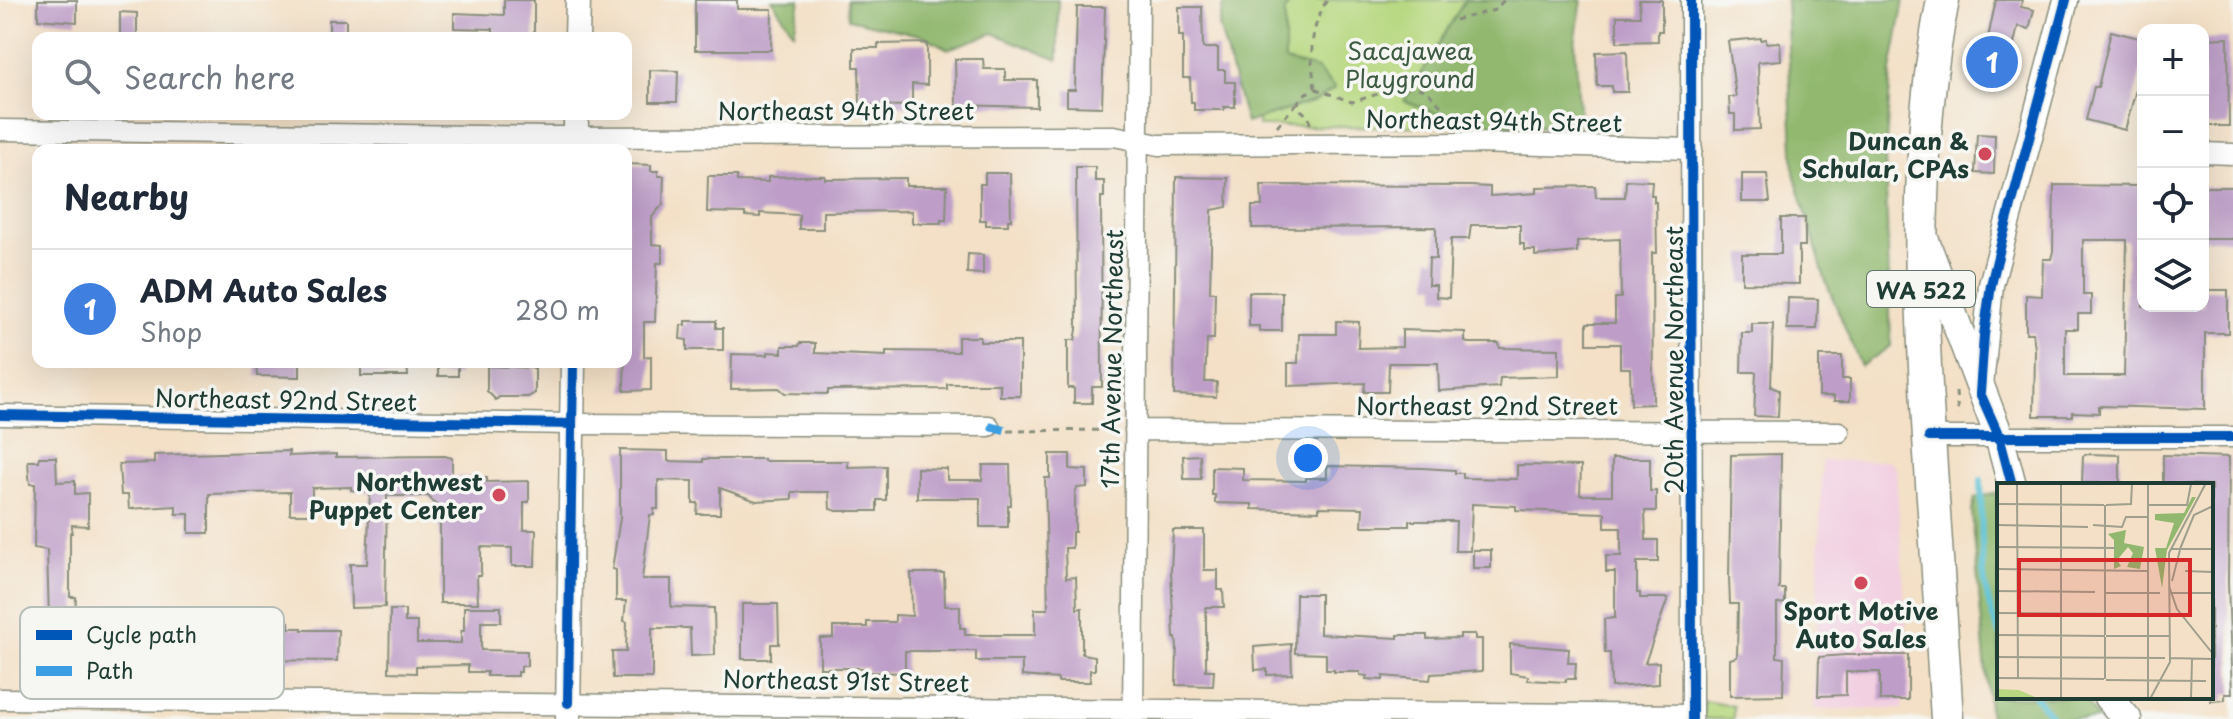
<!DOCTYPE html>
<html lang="en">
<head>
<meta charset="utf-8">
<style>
	:root { --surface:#fff; --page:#f2f2f3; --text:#1f2937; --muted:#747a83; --line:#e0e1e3; --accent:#d1495b }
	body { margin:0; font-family:"Playpen Sans",sans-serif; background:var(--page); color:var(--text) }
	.controls { position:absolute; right:24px; top:24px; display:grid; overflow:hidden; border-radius:16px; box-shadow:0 8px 32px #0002 }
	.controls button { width:72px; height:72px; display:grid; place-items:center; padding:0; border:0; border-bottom:2px solid var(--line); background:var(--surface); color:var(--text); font:40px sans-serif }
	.you { position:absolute; left:1308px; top:458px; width:28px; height:28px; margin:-20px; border:6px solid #fff; border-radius:50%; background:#1a73e8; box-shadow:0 0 0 12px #1a73e833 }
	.badge { display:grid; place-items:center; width:52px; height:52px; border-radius:50%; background:var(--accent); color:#fff; font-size:26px; font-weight:700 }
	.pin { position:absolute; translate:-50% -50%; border:4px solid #fff; box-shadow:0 2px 8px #0006 }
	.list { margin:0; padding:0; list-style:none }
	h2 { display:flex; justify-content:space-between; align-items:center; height:104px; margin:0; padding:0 32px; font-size:34px }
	h2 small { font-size:26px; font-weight:400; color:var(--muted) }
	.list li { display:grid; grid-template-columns:52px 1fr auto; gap:24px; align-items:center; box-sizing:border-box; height:120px; padding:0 32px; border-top:2px solid var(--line) }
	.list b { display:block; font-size:30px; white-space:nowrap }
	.list p { margin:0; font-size:26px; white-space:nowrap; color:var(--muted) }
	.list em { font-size:26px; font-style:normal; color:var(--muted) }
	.icon { flex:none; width:44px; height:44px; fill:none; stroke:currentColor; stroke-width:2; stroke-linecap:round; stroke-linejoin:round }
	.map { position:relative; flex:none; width:2233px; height:719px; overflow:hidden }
	.search { position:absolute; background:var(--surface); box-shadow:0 8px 32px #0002; left:32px; top:32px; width:600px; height:88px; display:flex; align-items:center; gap:20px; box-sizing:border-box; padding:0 28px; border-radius:16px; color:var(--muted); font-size:30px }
	.panel { position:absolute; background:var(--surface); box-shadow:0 8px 32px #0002; left:32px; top:144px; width:600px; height:224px; border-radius:16px }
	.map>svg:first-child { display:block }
	.built { fill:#f2cfe1 }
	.green { fill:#b7d880; stroke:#6b8a5a; stroke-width:2 }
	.forest { fill:#91b86e; stroke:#587a51; stroke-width:2 }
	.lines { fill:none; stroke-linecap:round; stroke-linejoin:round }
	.stream { stroke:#58c1d4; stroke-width:6 }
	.building { fill:#be9ec8; fill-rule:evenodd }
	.minor-casing { stroke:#898e7d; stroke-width:23 }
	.tertiary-casing { stroke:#898e7d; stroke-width:27 }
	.secondary-casing { stroke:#898e7d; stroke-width:31 }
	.primary-casing { stroke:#898e7d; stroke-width:35 }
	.path { stroke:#898e7d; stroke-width:3; stroke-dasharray:6 6; stroke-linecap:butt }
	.minor { stroke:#fff; stroke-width:20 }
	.tertiary { stroke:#fff; stroke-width:24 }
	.secondary { stroke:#fff; stroke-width:28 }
	.primary { stroke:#fff; stroke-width:32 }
	.quiet { stroke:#3c9ee2; stroke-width:8; stroke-dasharray:16 8; stroke-linecap:butt }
	.cycleway-casing { stroke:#f6f6f2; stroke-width:15 }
	.cycleway { stroke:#0057b8; stroke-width:10 }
	.poi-dot { fill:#d1495b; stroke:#f6f6f2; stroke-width:3 }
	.labels { text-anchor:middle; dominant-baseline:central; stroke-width:7; stroke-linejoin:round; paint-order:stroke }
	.shield { fill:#f6f6f2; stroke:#60746d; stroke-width:2 }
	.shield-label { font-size:22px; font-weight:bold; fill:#1f3d34 }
	.park-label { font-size:24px; fill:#3d5c43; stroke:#f6f6f2 }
	.street-label { font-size:24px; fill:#1f3d34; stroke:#f6f6f2 }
	.poi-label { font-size:24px; font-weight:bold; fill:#1f3d34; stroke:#f6f6f2; text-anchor:end }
	.inset-road { fill:none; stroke:#9e9f8c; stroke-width:2 }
	.view { fill:#d62828; fill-opacity:0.15; stroke:#d62828; stroke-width:4 }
	.inset-edge { fill:none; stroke:#1f3d34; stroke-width:4 }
	.key { fill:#f6f6f2; stroke:#b6beb9; stroke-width:2 }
	.key-label { font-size:22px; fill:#1f3d34 }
</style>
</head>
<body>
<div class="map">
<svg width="2233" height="719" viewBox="0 0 2233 719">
	<rect width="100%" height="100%" fill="#f6f6f2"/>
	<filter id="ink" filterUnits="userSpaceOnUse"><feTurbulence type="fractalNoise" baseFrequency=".0125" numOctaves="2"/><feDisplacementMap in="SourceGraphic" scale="16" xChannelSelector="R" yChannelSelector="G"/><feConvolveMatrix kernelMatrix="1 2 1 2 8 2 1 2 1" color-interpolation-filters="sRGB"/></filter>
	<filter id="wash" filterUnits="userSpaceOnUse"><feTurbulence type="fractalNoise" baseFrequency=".006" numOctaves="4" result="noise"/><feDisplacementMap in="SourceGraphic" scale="32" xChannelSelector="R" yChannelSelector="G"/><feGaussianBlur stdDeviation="1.8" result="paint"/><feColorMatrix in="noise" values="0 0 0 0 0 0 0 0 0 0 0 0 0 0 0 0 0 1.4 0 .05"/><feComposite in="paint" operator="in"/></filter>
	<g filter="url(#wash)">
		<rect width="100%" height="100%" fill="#f3e0c6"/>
		<path class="built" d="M 1822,461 L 1890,461 L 1896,469 L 1911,699 L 1902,702 L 1902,709 L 1814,709 Z"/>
		<path class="green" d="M 1258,0 L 1562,0 L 1562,127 L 1258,126 Z
			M 1704,701 L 1733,706 L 1733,719 L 1704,719 Z"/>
		<path class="forest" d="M 772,0 L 800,0 L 794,33 Z
			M 847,0 L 1058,0 L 1058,60 L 993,33 L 948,49 L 924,36 L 848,19 Z
			M 1224,0 L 1291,0 L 1285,11 L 1285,61 L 1317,69 L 1335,88 L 1315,101 L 1246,123 L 1219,26 Z
			M 1465,0 L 1582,0 L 1575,43 L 1580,126 L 1464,124 L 1404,101 Z
			M 1786,0 L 1904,0 L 1891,71 L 1885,157 L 1891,346 L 1861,366 L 1826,282 L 1794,173 Z
			M 1996,493 L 1999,527 L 1999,697 L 2083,697 L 2099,719 L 1990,719 L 1972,512 L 1975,498 Z"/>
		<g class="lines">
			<path class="stream" d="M 1981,480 C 1983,531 1977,586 1999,633
				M 2035,697 L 2054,719"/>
		</g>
		<g id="blocks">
			<path class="building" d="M 38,0 L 77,0 L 77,22 L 38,19 Z
				M 504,0 L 534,0 L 534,38 L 493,38 L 493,29 L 454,28 L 454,13 L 504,15 Z
				M 695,0 L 737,0 L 737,9 L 772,9 L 771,50 L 695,50 Z
				M 1639,0 L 1662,0 L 1662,31 L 1658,31 L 1658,41 L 1617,42 L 1617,16 L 1640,16 Z
				M 1996,0 L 2022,0 L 2021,7 L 2034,10 L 2029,29 L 2018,26 L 2012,53 L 2003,51 L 1998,75 L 1981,71 Z
				M 1077,7 L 1105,7 L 1102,107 L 1067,106 L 1067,90 L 1075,90 Z
				M 1179,7 L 1202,7 L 1203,48 L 1218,48 L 1218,70 L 1225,70 L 1225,82 L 1235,82 L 1235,107 L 1224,107 L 1224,110 L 1194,110 L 1194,102 L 1191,102 L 1190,78 L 1183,78 L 1183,36 L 1179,36 Z
				M 120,12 L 137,13 L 137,38 L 120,38 Z
				M 329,20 L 346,20 L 346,38 L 329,38 Z
				M 2111,31 L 2143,39 L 2143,64 L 2125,130 L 2086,120 L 2094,87 L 2098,87 Z
				M 1761,38 L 1761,40 L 1766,39 L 1766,43 L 1780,42 L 1781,60 L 1758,62 L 1760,129 L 1735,130 L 1735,114 L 1730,114 L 1729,97 L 1736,97 L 1728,41 Z
				M 2228,38 L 2229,126 L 2203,126 L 2203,39 Z
				M 927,43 L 927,85 L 912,84 L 912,106 L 860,105 L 859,67 L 854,67 L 854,48 L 878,48 L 878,44 Z
				M 1627,51 L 1628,92 L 1612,92 L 1612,86 L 1597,86 L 1596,52 Z
				M 955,59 L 983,59 L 984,69 L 1005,69 L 1005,80 L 1037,80 L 1037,107 L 956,105 Z
				M 650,70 L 678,71 L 677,102 L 650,102 Z
				M 1977,134 L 1995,135 L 1994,174 L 1975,173 Z
				M 626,164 L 651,165 L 651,171 L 658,171 L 658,176 L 664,176 L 663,204 L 652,217 L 652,244 L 662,245 L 662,263 L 657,263 L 655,322 L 644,322 L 644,357 L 651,356 L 651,390 L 624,391 L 627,250 Z
				M 1076,167 L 1095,167 L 1095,181 L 1104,181 L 1104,197 L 1101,197 L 1102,387 L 1092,387 L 1092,403 L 1074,403 L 1074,388 L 1068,388 L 1068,340 L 1075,340 L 1077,330 Z
				M 985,173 L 1010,173 L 1011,220 L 1008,220 L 1008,225 L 986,225 L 986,220 L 980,220 L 980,184 L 985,184 Z
				M 1742,174 L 1767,174 L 1770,202 L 1742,202 Z
				M 708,176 L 737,176 L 737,181 L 768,182 L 768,177 L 805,176 L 825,176 L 825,179 L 906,178 L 906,186 L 947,186 L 946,220 L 941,220 L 941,223 L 912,223 L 912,211 L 823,212 L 823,229 L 799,229 L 799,215 L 760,213 L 760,217 L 745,216 L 745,213 L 707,212 Z
				M 1176,177 L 1228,178 L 1227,207 L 1212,210 L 1210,292 L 1215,292 L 1214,339 L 1207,339 L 1205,382 L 1217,382 L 1216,397 L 1174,395 Z
				M 1626,180 L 1652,181 L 1651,195 L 1654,195 L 1654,202 L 1656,202 L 1657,253 L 1652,253 L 1653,404 L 1631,405 L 1630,368 L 1620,368 L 1620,344 L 1587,344 L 1587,323 L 1615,323 L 1615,298 L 1621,298 L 1620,239 L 1577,241 L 1577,252 L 1535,256 L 1535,250 L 1524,250 L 1524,244 L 1520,244 L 1520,225 L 1471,225 L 1469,239 L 1451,239 L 1449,298 L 1436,297 L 1436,285 L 1428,285 L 1429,258 L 1436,259 L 1436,227 L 1252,228 L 1252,206 L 1262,206 L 1261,185 L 1470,186 L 1490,187 L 1490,196 L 1537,193 L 1537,187 L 1595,186 L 1596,197 L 1625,197 Z
				M 2054,185 L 2143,186 L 2143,306 L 2203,306 L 2203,290 L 2228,290 L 2228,333 L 2205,333 L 2205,409 L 2099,406 L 2099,413 L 2072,412 L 2072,416 L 2034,416 L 2035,349 L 2033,333 L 2026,333 L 2026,295 L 2042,296 L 2043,259 L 2051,259 L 2053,251 ZM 2083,240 L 2127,240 L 2124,376 L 2065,376 L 2065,329 L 2078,329 L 2078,314 L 2091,314 L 2091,295 L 2083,295 Z
				M 2203,187 L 2233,187 L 2233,239 L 2203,239 Z
				M 1781,218 L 1805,218 L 1805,246 L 1799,246 L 1799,284 L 1742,283 L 1742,254 L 1781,254 Z
				M 968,254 L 983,255 L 983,274 L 967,273 Z
				M 1249,292 L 1282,292 L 1282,331 L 1259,331 L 1259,326 L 1249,326 Z
				M 1788,298 L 1818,299 L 1817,329 L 1787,329 Z
				M 685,321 L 716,321 L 716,328 L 723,328 L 723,350 L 687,350 L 687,340 L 680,339 L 681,325 L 685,325 Z
				M 1336,321 L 1359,322 L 1358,348 L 1402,347 L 1402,330 L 1465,332 L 1465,342 L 1468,343 L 1499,343 L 1500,348 L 1559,349 L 1559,376 L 1500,378 L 1499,387 L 1439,391 L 1438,363 L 1389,363 L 1388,392 L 1364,392 L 1365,383 L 1288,386 L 1288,363 L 1298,363 L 1299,334 L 1336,334 Z
				M 1752,324 L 1773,324 L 1771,387 L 1779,390 L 1778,417 L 1754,416 L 1756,372 L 1741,372 L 1742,333 L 1752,333 Z
				M 958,337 L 980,337 L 980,342 L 1020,342 L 1020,396 L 1000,396 L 1000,384 L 947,384 L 947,389 L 828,390 L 828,394 L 785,393 L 779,388 L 731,389 L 732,354 L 768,355 L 768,352 L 782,353 L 782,346 L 799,346 L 800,343 L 815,343 L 815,353 L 886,356 L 886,351 L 958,352 Z
				M 1819,356 L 1842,356 L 1842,379 L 1850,379 L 1850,401 L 1834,401 L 1834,396 L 1819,396 Z
				M 256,362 L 300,362 L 300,377 L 257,376 Z
				M 361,362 L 407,362 L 408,376 L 361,376 Z
				M 438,362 L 458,362 L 458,376 L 438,376 Z
				M 487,366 L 535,368 L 535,393 L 528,397 L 499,397 L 496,400 L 487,391 Z
				M 620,450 L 668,451 L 668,461 L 703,462 L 703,459 L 764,459 L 764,461 L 848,461 L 848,467 L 886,466 L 886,500 L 877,500 L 877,511 L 837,511 L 830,509 L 829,492 L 792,492 L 792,499 L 756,501 L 720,488 L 720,514 L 697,514 L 698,503 L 693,503 L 693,481 L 658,480 L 658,509 L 654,509 L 654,515 L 650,515 L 642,579 L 671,579 L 671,607 L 714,608 L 715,655 L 691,656 L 690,628 L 652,628 L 652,678 L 613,678 L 612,652 L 626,652 L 627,622 L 624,621 L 626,601 L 616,601 L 616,570 L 612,569 L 620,518 Z
				M 289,451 L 289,456 L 336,454 L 336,457 L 445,456 L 452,458 L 452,477 L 487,477 L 487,482 L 529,481 L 529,502 L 524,502 L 524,530 L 536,530 L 535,566 L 512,566 L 512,548 L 481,547 L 481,576 L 477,576 L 478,603 L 440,603 L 440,509 L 428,496 L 387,496 L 385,607 L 351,608 L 350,564 L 367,564 L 370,492 L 351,490 L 351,487 L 312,488 L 312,514 L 290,514 L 290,492 L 209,494 L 209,533 L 189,533 L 189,514 L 176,514 L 176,506 L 129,509 L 128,495 L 121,495 L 119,464 L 154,463 L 154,455 Z
				M 1050,454 L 1070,454 L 1070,469 L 1087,470 L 1087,487 L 1077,488 L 1075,493 L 1075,532 L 1072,532 L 1072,548 L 1065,548 L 1066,578 L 1076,577 L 1077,609 L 1082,608 L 1082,654 L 1095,656 L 1095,670 L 1090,670 L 1090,682 L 1058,682 L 1058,679 L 1022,676 L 1022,661 L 976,661 L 976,651 L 905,651 L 905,673 L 867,672 L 867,668 L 820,668 L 820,638 L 833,638 L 833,627 L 867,627 L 867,622 L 895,622 L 895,615 L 912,616 L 911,573 L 944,573 L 945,606 L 960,606 L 960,628 L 965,628 L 965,635 L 1035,635 L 1035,609 L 1048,609 L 1045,478 L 1050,478 Z
				M 1781,454 L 1779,589 L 1785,589 L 1785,603 L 1777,604 L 1777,657 L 1784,658 L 1783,695 L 1730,696 L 1730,659 L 1737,657 L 1738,604 L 1730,604 L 1729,577 L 1731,455 Z
				M 2087,454 L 2120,455 L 2120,483 L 2082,483 L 2083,456 Z
				M 1200,455 L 1201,479 L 1184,479 L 1183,456 Z
				M 2163,455 L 2229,457 L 2228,582 L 2232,694 L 2225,694 L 2225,700 L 2211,701 L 2211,485 L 2163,484 Z
				M 39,457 L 56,457 L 57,482 L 75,481 L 75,494 L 88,493 L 88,526 L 72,525 L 72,533 L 70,533 L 70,597 L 76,597 L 75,614 L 79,614 L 79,640 L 116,640 L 116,633 L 191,633 L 191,630 L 213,630 L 213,637 L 250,637 L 249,627 L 254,627 L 254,623 L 289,622 L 289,628 L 302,628 L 302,630 L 338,630 L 337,661 L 184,659 L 184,664 L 135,664 L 135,667 L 107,667 L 108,682 L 90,682 L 89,659 L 58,659 L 58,670 L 52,670 L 52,675 L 30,674 L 31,654 L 34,655 L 35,644 L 45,645 L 46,619 L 49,619 L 47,550 L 34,548 L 35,484 L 30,484 L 29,476 L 28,461 L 39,461 Z
				M 1612,458 L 1650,458 L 1650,491 L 1656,491 L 1656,511 L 1645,511 L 1646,540 L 1658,540 L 1658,562 L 1637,562 L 1637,593 L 1640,593 L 1640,598 L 1668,598 L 1645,663 L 1659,662 L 1659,684 L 1611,687 L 1610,653 L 1605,653 L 1604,619 L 1615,618 L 1615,572 L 1606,572 L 1606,556 L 1621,556 L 1621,528 L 1605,528 L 1605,513 L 1516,510 L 1516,506 L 1472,504 L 1470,551 L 1455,551 L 1456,521 L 1409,521 L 1409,526 L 1362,526 L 1363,508 L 1319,507 L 1319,511 L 1252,509 L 1252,504 L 1215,503 L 1215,495 L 1212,495 L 1212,467 L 1243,468 L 1243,480 L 1306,481 L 1306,478 L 1327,478 L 1327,466 L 1422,468 L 1455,470 L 1455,473 L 1463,473 L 1463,478 L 1517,479 L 1517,465 L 1581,466 L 1580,495 L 1612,495 Z
				M 983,465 L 1010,465 L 1011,505 L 1008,505 L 1008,527 L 980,527 L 980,498 L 917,498 L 917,468 L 947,469 L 947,480 L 982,480 Z
				M 1173,530 L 1204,530 L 1204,570 L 1218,570 L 1218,590 L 1223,590 L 1224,607 L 1206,607 L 1206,670 L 1214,670 L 1213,686 L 1176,685 L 1177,648 L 1176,638 L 1174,638 L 1171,571 Z
				M 1473,550 L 1491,550 L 1491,568 L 1473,568 Z
				M 1296,594 L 1320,594 L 1320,634 L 1398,638 L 1398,635 L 1427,635 L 1427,639 L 1460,638 L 1460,634 L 1475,634 L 1475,639 L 1482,639 L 1482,671 L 1431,674 L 1430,680 L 1383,676 L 1383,680 L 1366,679 L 1367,676 L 1360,675 L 1360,672 L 1334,672 L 1334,670 L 1326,670 L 1326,654 L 1295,653 Z
				M 742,604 L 778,604 L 779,644 L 771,644 L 771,659 L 742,659 Z
				M 464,607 L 501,607 L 501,622 L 481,622 L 481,650 L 527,651 L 527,666 L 521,666 L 521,672 L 518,672 L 518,676 L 487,676 L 487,672 L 468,672 L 468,665 L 416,666 L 416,673 L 389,672 L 390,610 L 405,610 L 405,622 L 417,622 L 417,643 L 461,643 L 461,631 L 464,631 Z
				M 1291,644 L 1292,674 L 1267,675 L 1267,669 L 1255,670 L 1254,647 Z
				M 1510,644 L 1569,649 L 1568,663 L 1576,663 L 1575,679 L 1566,679 L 1566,682 L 1528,680 L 1528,676 L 1510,673 Z
				M 1845,655 L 1908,655 L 1908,700 L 1880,700 L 1880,672 L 1846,672 L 1846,695 L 1818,696 L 1819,657 Z"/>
		</g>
	</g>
	<g filter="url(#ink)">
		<use href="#blocks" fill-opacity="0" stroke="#898e7d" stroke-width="2"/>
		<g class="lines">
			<g class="minor-casing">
				<path id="minor" d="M 1691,0 L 1692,719
					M 0,130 L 549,137 L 1114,136 L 1159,145 L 1474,143 L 1692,149
					M 2203,153 L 2233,154
					M 0,415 L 572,424 L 989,426
					M 1135,430 L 1839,432
					M 1929,437 L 2233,437
					M 0,699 L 1692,715
					M 1133,719 L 1139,0"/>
			</g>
			<g class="tertiary-casing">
				<path id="tertiary" d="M 577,38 L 578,0
					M 576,150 L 576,114
					M 1981,386 L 1991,285 L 2066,0
					M 568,719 L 573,362"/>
			</g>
			<g class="secondary-casing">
				<path id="secondary" d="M 1925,241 L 1999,436 L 2012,485
					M 2108,697 L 2127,719"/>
			</g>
			<g class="primary-casing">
				<path id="primary" d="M 1943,0 C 1913,150 1920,301 1930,453 C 1936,542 1942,630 1947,719"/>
			</g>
			<path class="path" d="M 1455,20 L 1495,10 L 1504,0
				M 1315,88 C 1310,54 1309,31 1327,0
				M 1310,124 L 1309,117 L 1301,110 L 1298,102 L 1306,93 L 1316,89 L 1352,102 L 1404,86 L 1426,90 L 1456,122
				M 1277,126 L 1298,102
				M 1956,392 L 1958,416
				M 1008,431 L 1116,430"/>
			<use href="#minor" class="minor"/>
			<use href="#tertiary" class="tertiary"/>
			<use href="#secondary" class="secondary"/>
			<use href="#primary" class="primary"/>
			<path class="quiet" d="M 989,426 L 1008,431"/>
			<g class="cycleway-casing">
				<path id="cycleway" d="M 1691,0 L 1692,719
					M 0,415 L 572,424
					M 1929,437 L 2233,437
					M 2012,485 L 1999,436 L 1980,393 L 1984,335 L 1991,285 L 2003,236 L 2066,0
					M 568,703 L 573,362"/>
			</g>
			<use href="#cycleway" class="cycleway"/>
		</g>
	</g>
	<g class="poi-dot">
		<circle cx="1985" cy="154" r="8"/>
		<circle cx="499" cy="495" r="8"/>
		<circle cx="1861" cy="583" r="8"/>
	</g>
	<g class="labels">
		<rect class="shield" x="1867" y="271" width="108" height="36" rx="6"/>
		<g class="shield-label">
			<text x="1921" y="289">WA 522</text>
		</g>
		<g class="park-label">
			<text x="1410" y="50">Sacajawea<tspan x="1410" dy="28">Playground</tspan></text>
		</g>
		<g class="street-label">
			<text x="846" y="110">Northeast 94th Street</text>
			<text transform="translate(1494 120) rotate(1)">Northeast 94th Street</text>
			<text transform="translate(1111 359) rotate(-89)">17th Avenue Northeast</text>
			<text transform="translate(1673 360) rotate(-90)">20th Avenue Northeast</text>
			<text transform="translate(286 399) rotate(1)">Northeast 92nd Street</text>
			<text x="1487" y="405">Northeast 92nd Street</text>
			<text transform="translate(846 680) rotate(1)">Northeast 91st Street</text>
		</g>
		<g class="poi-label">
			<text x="1969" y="140">Duncan &amp;<tspan x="1969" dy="28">Schular, CPAs</tspan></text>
			<text x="483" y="481">Northwest<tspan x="483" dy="28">Puppet Center</tspan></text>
			<text x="1861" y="610" text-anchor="middle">Sport Motive<tspan x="1861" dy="28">Auto Sales</tspan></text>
		</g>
	</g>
	<g transform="translate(1997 483)">
		<rect width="216" height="216" fill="#f3e0c6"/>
		<path d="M 0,206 L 22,207 L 42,216 L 0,216 Z" fill="#b7d880"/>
		<path d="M 195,14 L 199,14 L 170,67 L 165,105 L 158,65 L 169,65 L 177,40 L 158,37 L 158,31 L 187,30 ZM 129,47 L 127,60 L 147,64 L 143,86 L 130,84 L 136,70 L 131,64 L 120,77 L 124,83 L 117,86 L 117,57 L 111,51 Z" fill="#91b86e"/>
		<path class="inset-road" d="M 20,0 L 21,196M 109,0 L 150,1M 151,1 L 151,216M 151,1 L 216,1M 0,21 L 107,22M 108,22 L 108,152M 109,22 L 134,21 L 135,0M 151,22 L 190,22 L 194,1M 0,42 L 91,44M 96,42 L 125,44 L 129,34 L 151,34M 0,64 L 118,65M 173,66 L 216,66M 183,66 L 197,32 L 216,23M 0,86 L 152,88M 188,88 L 216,89M 175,98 L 183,67M 172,103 L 180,126 L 216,171M 0,108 L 98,109M 109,110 L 163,110M 175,110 L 216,110M 0,130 L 152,131M 194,131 L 194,102M 0,152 L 108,153M 109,153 L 172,153M 0,174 L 168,175M 173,175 L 216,176M 0,195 L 107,196M 108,196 L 108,154M 109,197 L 209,198M 64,216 L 64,0M 153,216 L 173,179 L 172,70 L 209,0M 194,216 L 195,176"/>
		<path class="view" d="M 22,77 L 193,77 L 193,132 L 22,132 Z"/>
		<rect width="216" height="216" class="inset-edge"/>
	</g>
	<rect x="20" y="607" width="264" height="92" rx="12" class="key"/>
	<rect x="36" y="630" width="36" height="10" fill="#0057b8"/>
	<rect x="36" y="666" width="36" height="10" fill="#3c9ee2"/>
	<g class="key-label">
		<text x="86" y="643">Cycle path</text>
		<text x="86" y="679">Path</text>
	</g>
</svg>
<div class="controls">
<button>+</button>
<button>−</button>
<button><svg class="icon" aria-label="locate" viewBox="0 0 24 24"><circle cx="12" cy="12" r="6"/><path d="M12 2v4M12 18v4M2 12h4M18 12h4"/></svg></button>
<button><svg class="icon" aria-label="layers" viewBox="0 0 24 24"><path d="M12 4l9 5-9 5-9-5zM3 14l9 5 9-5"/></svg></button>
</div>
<div class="you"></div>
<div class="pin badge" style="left:1992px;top:62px;background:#3f7fe0">1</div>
<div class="search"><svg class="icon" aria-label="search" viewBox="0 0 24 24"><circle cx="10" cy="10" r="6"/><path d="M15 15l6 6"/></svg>Search here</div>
<section class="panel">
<h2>Nearby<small></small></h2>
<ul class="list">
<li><span class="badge" style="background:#3f7fe0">1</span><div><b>ADM Auto Sales</b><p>Shop</p></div><em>280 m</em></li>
</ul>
</section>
</div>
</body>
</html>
